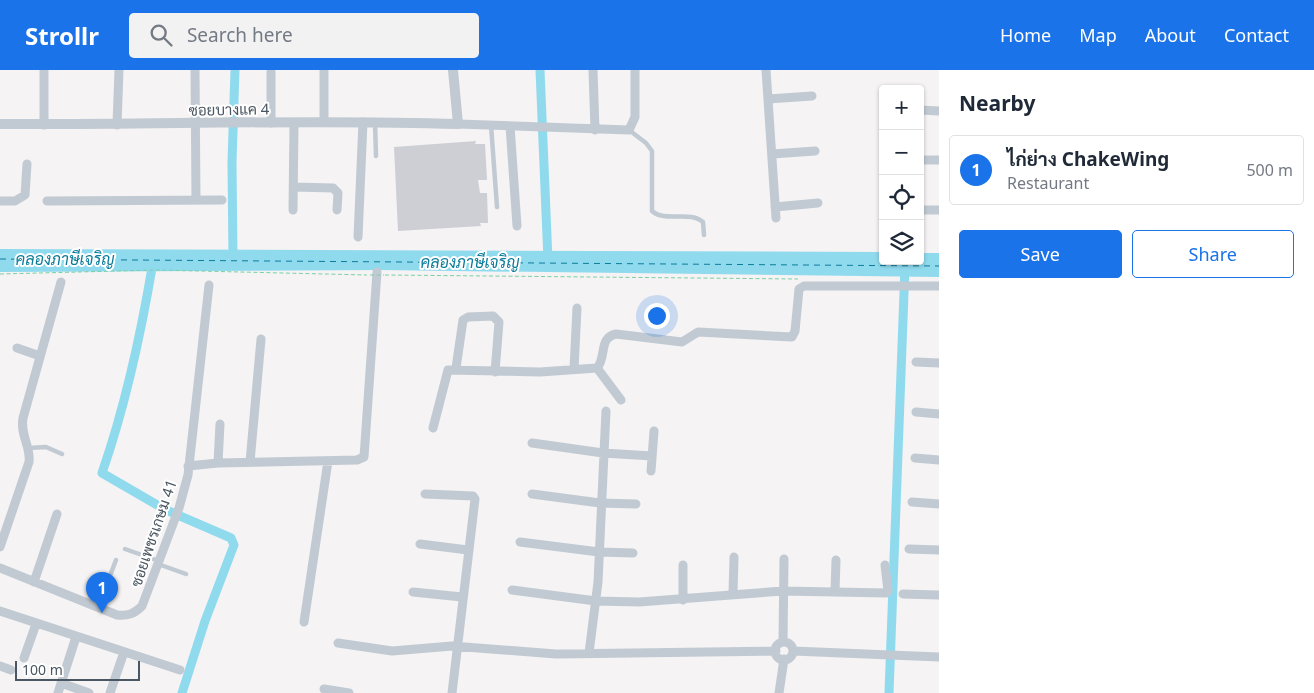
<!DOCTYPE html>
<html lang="en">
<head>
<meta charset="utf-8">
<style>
	:root { --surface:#fff; --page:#f2f2f3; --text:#1f2937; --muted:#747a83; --line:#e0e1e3; --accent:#1a73e8 }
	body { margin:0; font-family:"Noto Sans",Sarabun,sans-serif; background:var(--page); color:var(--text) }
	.controls { position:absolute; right:15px; top:15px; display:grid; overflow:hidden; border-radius:5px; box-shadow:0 1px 4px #0004 }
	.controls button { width:45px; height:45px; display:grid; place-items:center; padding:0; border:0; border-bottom:1px solid var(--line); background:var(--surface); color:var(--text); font:25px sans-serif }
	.scale { position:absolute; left:15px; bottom:12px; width:125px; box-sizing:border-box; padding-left:5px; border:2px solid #4a5661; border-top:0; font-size:14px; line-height:18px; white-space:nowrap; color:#4a5661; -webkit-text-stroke:4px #fff; paint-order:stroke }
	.you { position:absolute; left:656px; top:245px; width:18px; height:18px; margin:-12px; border:4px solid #fff; border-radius:50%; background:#1a73e8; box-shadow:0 0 0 8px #1a73e833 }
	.badge { display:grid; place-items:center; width:32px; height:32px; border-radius:50%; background:var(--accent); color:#fff; font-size:16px; font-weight:700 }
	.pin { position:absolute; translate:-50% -41px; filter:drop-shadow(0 1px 2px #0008) }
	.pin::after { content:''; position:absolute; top:26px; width:18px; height:15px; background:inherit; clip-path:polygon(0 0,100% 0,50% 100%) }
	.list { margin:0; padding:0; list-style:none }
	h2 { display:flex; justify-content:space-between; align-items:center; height:65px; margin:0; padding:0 20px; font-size:21px }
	h2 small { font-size:16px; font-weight:400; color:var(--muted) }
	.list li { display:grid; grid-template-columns:32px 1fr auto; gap:15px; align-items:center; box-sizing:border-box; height:70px; margin:0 10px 10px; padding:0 10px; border:1px solid var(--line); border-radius:5px }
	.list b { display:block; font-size:19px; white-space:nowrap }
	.list p { margin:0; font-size:16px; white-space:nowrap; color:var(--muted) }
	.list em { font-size:16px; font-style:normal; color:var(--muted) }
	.actions { display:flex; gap:10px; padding:15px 20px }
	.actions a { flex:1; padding:11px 0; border:1px solid var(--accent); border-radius:5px; text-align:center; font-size:18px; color:var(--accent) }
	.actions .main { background:var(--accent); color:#fff }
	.icon { flex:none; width:28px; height:28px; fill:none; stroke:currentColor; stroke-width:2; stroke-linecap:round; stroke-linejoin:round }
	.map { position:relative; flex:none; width:939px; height:623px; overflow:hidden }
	header { display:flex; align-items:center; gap:30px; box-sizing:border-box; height:70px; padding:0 25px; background:var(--accent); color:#fff }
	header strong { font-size:24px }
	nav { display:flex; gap:28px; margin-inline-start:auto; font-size:18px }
	.search { width:350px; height:45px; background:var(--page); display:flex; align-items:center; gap:12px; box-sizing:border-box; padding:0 18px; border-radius:5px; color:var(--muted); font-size:19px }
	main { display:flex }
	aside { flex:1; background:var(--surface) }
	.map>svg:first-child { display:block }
	.water { fill:#90daee }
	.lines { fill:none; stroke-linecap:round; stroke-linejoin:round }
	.canal { stroke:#90daee; stroke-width:9 }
	.ferry { stroke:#0c7c9b; stroke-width:1; stroke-dasharray:6 5; stroke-linecap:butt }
	.building { fill:#cdcfd5 }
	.path { stroke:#7ad0a6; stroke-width:1; stroke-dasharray:4 2.5; stroke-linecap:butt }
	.service { stroke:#c1cad2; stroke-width:4.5 }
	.minor { stroke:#c1cad2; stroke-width:9 }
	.tertiary { stroke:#c1cad2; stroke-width:10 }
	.path-bridge { stroke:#7ad0a6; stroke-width:1; stroke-dasharray:4 2.5; stroke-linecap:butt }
	.labels { text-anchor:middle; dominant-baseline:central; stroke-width:4; stroke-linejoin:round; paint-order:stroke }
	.street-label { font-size:15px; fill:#4a5661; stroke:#fff }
	.water-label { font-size:16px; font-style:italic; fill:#0c7c9b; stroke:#fff }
</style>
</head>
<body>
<header>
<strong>Strollr</strong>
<div class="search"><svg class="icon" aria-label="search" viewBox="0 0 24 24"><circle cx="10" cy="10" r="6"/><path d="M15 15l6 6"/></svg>Search here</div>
<nav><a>Home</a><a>Map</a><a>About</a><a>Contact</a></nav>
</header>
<main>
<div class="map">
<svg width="939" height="623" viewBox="0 0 939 623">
	<rect width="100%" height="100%" fill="#f5f3f3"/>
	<path class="water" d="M 0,179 L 883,182 L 883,191 L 920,191 L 920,183 L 939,183 L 939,207 L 380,200 L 0,202 Z"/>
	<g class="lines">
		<path class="canal" d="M 540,0 L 548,190
			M 233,190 L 232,92 L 235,0
			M 153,192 C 141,264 126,334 102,403 L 164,439 L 231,468 L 234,475 L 205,551 L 182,623
			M 889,623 L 905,196"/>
		<path class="ferry" d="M 0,189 L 939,196"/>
	</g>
	<path class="building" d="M 476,71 L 475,74 L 485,74 L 487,110 L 478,110 L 480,123 L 487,123 L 488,153 L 480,153 L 481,156 L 398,161 L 394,77 Z"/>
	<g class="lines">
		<path class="path" d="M 0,204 L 156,200 L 367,205
			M 385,205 L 798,209"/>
		<path class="service" d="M 375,52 L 376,86
			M 491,55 L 497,137
			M 629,60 L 646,73 L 652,81 L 652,141 C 665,153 690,140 703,152 L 704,165
			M 28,378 L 46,377 L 62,384
			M 125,479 L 159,491
			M 158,494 L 186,504
			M 98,537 L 116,490"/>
		<path class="minor" d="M 44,0 L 44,55
			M 195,0 L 196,130
			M 324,0 L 324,51
			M 593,0 L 595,60
			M 766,0 L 776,148
			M 768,29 L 812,26
			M 920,40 L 939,41
			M 271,53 L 271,2
			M 458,54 L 629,60 L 635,47 L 635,0
			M 117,55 L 119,0
			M 510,56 L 517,156
			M 772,84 L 815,81
			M 920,90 L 939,90
			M 294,117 L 333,118 L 338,123 L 337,140
			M 0,131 L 15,131 L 25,125 L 27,94
			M 47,131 L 222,130
			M 775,137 L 818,133
			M 293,140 L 294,53
			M 920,140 L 939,140
			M 358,167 L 363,52
			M 17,278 L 40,286
			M 916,292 L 939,293
			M 456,298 L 463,250 L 468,247 L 493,246 L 499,252 L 495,302
			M 597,298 L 621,330
			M 574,299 L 577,238
			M 916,342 L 939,344
			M 433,358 L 448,300 L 540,302 L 597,298 C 607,287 598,268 616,264 L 682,272 L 698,262 L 792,267 L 795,261 L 799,219 L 804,216 L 939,216
			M 532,373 L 603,383 L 652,386
			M 915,388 L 939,390
			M 250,392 L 261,269
			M 218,393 L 220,354
			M 188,396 L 218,393 L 357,390 L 364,387 L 377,202
			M 651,401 L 654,361
			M 425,424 L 473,426 L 475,429 L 452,623
			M 532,424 L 600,433 L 636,434
			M 912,432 L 939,434
			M 520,472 L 599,482 L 633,483
			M 420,474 L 468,480
			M 0,477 L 29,392 C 31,376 20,366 23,348 L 61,212
			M 909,479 L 939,480
			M 0,498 L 117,545 C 128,546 134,544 142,536 L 179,438 L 188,405 L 209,215
			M 34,512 L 57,444
			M 512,520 L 596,531 L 639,532 L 783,521 L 886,523 L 888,521 L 885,495
			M 835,521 L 836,490
			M 413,522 L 462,527
			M 733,523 L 734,487
			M 903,524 L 939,525
			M 683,530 L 683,495
			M 0,541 L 180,600
			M 304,552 L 328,391
			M 783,572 L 784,489
			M775 581a9 9 0 1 1 18 0a9 9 0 1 1-18 0Z
			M 338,573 L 392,581 L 452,576 L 556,584 L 776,581
			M 793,581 L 939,587
			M 589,583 L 598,512 L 606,341
			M 24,588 L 36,554
			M 0,596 L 11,600
			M 61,613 L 89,623
			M 324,619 L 349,623
			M 58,623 L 76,567
			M 110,623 L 124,582
			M 779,623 L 784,589"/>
		<path class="tertiary" d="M 0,54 C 153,55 305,49 458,54 L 453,0"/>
		<path class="path-bridge" d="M 370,205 L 384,205"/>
	</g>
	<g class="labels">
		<g class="street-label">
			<text transform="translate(229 39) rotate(-1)">ซอยบางแค 4</text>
			<text transform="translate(153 463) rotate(-71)">ซอยเพชรเกษม 41</text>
		</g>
		<g class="water-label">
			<text x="65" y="189">คลองภาษีเจริญ</text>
			<text x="470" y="192">คลองภาษีเจริญ</text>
		</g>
	</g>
</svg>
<div class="controls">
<button>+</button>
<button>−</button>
<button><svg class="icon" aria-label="locate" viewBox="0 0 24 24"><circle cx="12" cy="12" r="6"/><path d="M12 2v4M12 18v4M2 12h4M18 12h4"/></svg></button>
<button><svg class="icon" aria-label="layers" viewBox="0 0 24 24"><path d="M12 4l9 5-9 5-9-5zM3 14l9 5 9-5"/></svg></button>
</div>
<div class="scale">100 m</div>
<div class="you"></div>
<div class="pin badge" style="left:102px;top:543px">1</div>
</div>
<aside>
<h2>Nearby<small></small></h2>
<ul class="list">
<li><span class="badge">1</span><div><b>ไก่ย่าง ChakeWing</b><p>Restaurant</p></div><em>500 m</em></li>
</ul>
<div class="actions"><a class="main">Save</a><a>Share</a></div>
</aside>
</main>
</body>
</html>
